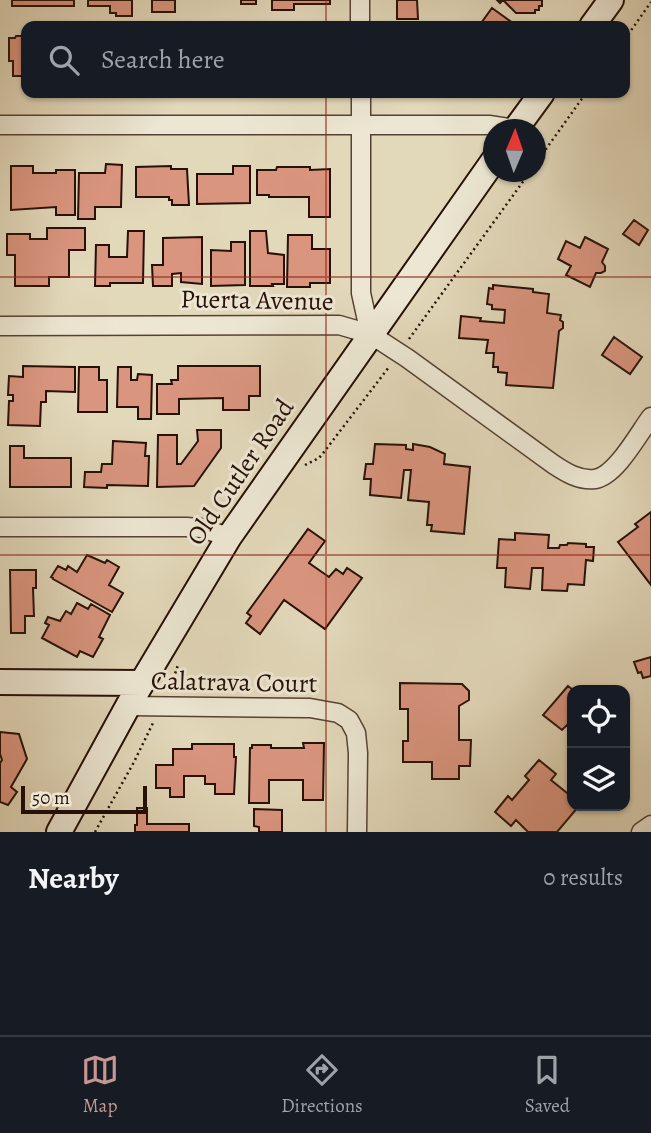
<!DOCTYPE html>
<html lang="en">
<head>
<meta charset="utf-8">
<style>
	:root { --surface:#171b24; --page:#242831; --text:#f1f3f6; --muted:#9ea1a6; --line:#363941; --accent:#c59692 }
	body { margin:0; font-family:Alegreya,serif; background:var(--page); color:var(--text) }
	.controls { position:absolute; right:21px; bottom:21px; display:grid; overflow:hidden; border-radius:14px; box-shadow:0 2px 5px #0004 }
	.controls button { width:63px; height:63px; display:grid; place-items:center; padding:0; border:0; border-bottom:2px solid var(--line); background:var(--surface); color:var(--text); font:35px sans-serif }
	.compass { position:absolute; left:483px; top:119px; width:63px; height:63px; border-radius:50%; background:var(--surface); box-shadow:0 2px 5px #0004; rotate:2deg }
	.scale { position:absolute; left:21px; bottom:18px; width:126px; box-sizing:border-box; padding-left:7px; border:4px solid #271007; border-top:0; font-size:19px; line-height:24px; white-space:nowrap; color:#271007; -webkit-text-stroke:5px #ece6d2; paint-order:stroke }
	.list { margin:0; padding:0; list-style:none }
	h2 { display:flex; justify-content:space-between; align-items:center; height:91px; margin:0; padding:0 28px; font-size:30px }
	h2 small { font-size:23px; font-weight:400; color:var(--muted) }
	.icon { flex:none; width:38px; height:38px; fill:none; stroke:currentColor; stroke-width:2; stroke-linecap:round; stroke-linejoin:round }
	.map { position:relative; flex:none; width:651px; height:832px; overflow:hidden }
	.search { position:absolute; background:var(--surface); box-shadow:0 2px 5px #0004; left:21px; right:21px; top:21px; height:77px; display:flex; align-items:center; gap:18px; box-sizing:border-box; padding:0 24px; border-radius:14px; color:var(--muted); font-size:26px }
	.sheet { height:203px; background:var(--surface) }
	nav { display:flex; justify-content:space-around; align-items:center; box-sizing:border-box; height:98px; border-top:2px solid var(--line); background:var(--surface); font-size:19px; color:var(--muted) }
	nav a { display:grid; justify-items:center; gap:4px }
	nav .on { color:var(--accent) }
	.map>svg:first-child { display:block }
	.building { fill:#da957f; stroke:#271007; stroke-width:2 }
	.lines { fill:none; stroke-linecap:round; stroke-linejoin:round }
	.street-casing { stroke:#564234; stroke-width:21 }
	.secondary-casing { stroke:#271007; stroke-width:28 }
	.path { stroke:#271007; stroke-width:2.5; stroke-dasharray:2 3.5; stroke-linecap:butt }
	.street { stroke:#ece6d2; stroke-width:18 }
	.secondary { stroke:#ece6d2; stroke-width:24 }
	.grid { fill:none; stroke:#8f2418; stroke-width:2; stroke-opacity:0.55 }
	.labels { text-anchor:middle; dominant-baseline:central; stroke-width:6; stroke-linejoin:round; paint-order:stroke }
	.street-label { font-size:26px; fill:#271007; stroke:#ece6d2 }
</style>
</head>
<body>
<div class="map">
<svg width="651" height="832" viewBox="0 0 651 832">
	<rect width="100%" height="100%" fill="#e2d8ba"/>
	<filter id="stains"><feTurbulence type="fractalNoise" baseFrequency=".00286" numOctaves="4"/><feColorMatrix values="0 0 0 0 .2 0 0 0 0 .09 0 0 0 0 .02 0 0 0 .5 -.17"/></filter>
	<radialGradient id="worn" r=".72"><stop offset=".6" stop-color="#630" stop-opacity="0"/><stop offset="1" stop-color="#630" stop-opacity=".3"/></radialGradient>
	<path class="building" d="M 12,0 L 74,0 L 74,6 L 12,6 Z
		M 88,0 L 132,0 L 132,16 L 116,16 L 116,13 L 110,13 L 110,6 L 88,6 Z
		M 152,0 L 175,0 L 175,12 L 152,12 Z
		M 241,0 L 256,0 L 256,4 L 241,4 Z
		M 272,0 L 330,0 L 330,4 L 294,4 L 294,10 L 272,10 Z
		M 397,0 L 417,0 L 418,19 L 397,19 Z
		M 497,0 L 542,0 L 542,6 L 539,6 L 539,10 L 535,10 L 535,13 L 516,13 L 503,0 L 500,3 Z
		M 492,8 L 517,26 L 479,26 Z
		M 393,24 L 440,25 L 440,26 L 393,26 Z
		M 16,36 L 24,36 L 26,38 L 26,76 L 13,76 L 13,61 L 9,61 L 9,38 L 15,38 Z
		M 106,164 L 122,165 L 121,207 L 95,207 L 95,219 L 78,219 L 79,173 L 105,173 Z
		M 11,166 L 33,166 L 33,173 L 56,173 L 56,170 L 75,170 L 75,215 L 56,215 L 56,207 L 11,210 Z
		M 171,166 L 171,169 L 187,169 L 189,205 L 172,205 L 172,200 L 169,200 L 169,197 L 136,197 L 136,167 Z
		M 233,166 L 250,166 L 250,203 L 197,204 L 197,174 L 233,174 Z
		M 277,167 L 310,167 L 310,170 L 330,169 L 330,217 L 309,217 L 309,197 L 269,197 L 269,195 L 257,195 L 257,170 L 276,170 Z
		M 634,220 L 648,230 L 639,245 L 623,234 Z
		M 47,228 L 85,228 L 85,250 L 69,250 L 69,277 L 49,277 L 49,286 L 15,286 L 15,255 L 7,255 L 7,234 L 30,234 L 30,239 L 47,239 Z
		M 128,231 L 144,231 L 143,283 L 110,283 L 110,286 L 95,286 L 96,245 L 109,245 L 109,257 L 127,257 Z
		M 250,231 L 266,231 L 268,253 L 284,255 L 284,284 L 272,284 L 273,286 L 250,286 Z
		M 288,235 L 312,235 L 312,249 L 330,249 L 330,283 L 310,283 L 310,287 L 287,287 Z
		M 202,237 L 202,284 L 181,282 L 181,273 L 172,274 L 172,286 L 153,286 L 152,265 L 163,265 L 163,238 Z
		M 585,237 L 608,249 L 602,262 L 605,266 L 605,271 L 601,273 L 596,273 L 590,287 L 566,275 L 571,266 L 558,259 L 566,241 L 580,248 Z
		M 231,242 L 245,242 L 245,285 L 211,286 L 211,250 L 231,251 Z
		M 493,285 L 533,289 L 533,292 L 549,294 L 547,313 L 561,315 L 560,320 L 563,322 L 563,328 L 559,331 L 553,388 L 506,385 L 507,373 L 498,372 L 498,367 L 493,367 L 494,353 L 486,353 L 488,340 L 459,338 L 461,316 L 481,318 L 480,321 L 504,323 L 505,310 L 492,309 L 492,305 L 487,304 L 489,288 L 493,289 Z
		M 614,337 L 642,357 L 630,374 L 602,355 Z
		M 23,366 L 75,367 L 75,392 L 46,391 L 46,402 L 41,402 L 40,426 L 8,425 L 9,401 L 13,401 L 13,395 L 8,395 L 9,376 L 23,377 Z
		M 178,366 L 260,366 L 260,396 L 249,396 L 249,410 L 223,410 L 223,398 L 179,399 L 179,414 L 157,414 L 157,384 L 172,384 L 171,380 L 178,380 Z
		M 79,367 L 99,367 L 99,380 L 107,380 L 107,412 L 78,412 Z
		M 118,367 L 131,367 L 131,380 L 137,380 L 138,374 L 152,375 L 151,419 L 138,419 L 138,407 L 117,407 Z
		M 197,430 L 221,430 L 221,448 L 194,486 L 157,487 L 158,435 L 177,435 L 177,464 L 181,464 L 198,441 Z
		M 113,441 L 146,443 L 145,456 L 149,456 L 148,486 L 107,485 L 107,488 L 84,487 L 85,472 L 101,472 L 102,464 L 112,464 Z
		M 375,444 L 406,445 L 406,449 L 413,450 L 413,444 L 430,447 L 445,454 L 444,464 L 470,467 L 464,534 L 431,531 L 432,525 L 427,525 L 429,502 L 408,500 L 411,470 L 404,470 L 401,498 L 370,495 L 371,479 L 364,479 L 366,464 L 373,464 Z
		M 10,446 L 24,446 L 24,458 L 71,458 L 71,487 L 10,487 Z
		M 651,512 L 651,585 L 618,542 L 638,527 L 635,524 Z
		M 308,529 L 325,541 L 309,563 L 329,577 L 336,569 L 343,574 L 347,568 L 362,578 L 325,629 L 284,600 L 260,634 L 246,623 L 251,616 L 247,613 Z
		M 515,533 L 549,535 L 548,548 L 559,548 L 560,545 L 567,545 L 568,543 L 586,544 L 586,547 L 594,547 L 593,561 L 586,560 L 584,585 L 568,584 L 567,591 L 542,590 L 543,568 L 532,568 L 530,589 L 505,587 L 506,568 L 497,568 L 499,539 L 515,540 Z
		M 87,555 L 105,563 L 107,560 L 119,567 L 109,585 L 123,593 L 112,612 L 53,579 L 53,578 L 51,577 L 58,566 L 66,570 L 68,566 L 77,572 Z
		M 10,570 L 36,570 L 36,588 L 33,588 L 34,616 L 25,616 L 25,633 L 11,633 Z
		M 77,603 L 88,609 L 91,604 L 110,615 L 99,637 L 103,639 L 93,657 L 80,651 L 77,657 L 42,638 L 49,625 L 45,623 L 48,617 L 60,621 L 66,611 L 71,614 Z
		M 651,657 L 651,676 L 643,678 L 641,672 L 638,673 L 634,662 Z
		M 400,683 L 462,684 L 469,691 L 469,700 L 459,706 L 459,740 L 471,740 L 470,766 L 459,766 L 459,779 L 432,779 L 432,762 L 403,762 L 403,741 L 408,741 L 408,709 L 400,709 Z
		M 568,686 L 573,690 L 572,729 L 567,725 L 562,730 L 543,715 Z
		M 0,732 L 19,734 L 27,759 L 11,787 L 17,792 L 8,805 L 0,802 L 0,763 L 2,760 L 0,754 Z
		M 303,743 L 324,743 L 323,800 L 303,800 L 303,780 L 269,780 L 269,803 L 249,803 L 250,748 L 252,748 L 252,745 L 271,745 L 271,748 L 304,748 Z
		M 192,744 L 234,744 L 234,757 L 236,757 L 234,794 L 215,794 L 215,784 L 205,784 L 205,776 L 184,776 L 184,797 L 170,797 L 170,788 L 156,788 L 156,765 L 173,765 L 173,749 L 192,749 Z
		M 539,760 L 556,774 L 551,780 L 572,797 L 572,806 L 579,806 L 557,832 L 528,832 L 516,820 L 511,826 L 495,812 L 508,796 L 512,800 L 529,780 L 525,776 Z
		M 137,808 L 147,808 L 147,824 L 189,824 L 189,832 L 135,832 L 135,825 L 137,825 Z
		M 254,809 L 282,810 L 282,832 L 259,832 L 259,827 L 254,826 Z"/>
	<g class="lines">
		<g class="street-casing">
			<path id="street" d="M 360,0 L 360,26
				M 361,93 L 361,293 L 370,334
				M 0,125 L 489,125 L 515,129
				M 0,326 L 339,325 L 370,334 L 407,358 L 553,464 C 565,472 579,481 595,479 C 616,476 639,433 651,417
				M 0,527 L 186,527 L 201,528 L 229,537
				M 128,706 L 310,708 L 338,713 L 349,720 L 356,733 L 358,753 L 357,832
				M 641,832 L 651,825"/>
		</g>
		<g class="secondary-casing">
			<path id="secondary" d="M 592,26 L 611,0
				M 515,130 L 542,93
				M 0,682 L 142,683
				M 59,832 L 128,706 L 229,537 L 494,160"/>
		</g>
		<path class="path" d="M 625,39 L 651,2
			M 536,163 L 586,93
			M 409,339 L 530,172
			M 305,465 L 319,458 L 324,452 L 389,367
			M 170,689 L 178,665
			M 95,832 L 134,762 L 153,723"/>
		<use href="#street" class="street"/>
		<use href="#secondary" class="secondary"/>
	</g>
	<path class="grid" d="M 326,0 L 326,26M 326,93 L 326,832M 0,277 L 651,277M 0,555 L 651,555"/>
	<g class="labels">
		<g class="street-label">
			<text transform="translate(257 300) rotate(1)">Puerta Avenue</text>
			<text transform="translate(240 472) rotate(-56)">Old Cutler Road</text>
			<text transform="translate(234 682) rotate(1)">Calatrava Court</text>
		</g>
	</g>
	<rect width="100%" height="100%" filter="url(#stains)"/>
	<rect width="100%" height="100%" fill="url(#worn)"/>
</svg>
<div class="controls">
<button><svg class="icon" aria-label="locate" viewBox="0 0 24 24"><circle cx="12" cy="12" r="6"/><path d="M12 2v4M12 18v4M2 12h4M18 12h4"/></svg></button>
<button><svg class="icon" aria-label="layers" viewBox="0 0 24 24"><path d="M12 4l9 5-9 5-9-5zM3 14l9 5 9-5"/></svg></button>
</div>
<svg class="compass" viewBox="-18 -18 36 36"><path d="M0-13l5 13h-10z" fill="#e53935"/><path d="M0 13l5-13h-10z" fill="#9ea1a6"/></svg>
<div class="scale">50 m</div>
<div class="search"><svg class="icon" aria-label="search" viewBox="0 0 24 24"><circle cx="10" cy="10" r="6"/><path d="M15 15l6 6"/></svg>Search here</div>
</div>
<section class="sheet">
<h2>Nearby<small>0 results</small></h2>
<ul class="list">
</ul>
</section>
<nav>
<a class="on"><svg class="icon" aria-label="map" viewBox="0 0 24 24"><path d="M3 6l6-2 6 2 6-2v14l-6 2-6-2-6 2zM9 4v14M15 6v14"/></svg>Map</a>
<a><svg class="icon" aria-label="directions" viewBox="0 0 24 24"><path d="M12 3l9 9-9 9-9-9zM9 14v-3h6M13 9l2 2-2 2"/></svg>Directions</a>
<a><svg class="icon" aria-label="saved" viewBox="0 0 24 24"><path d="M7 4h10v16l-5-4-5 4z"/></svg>Saved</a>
</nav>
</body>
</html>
